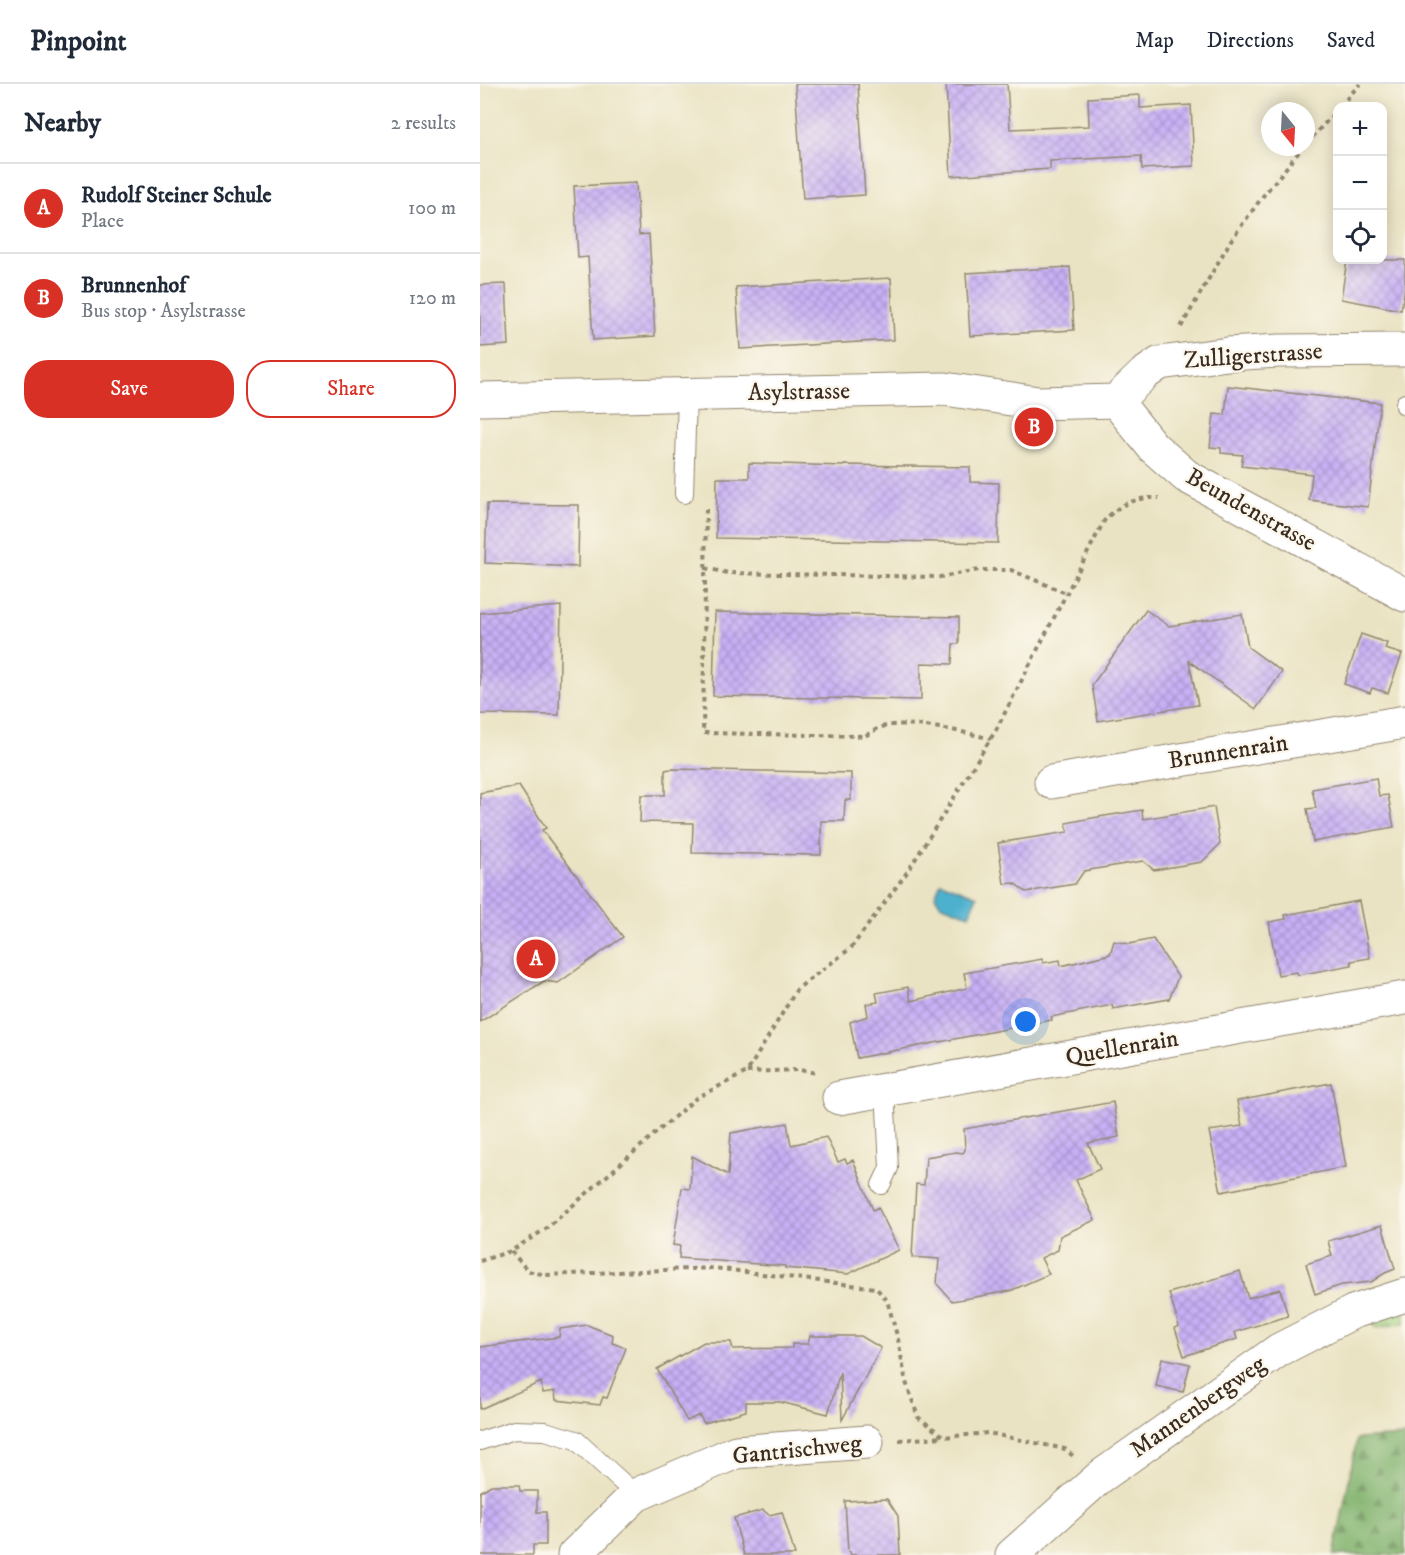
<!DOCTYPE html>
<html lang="en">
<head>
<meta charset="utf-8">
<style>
	:root { --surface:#fff; --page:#f6f6f7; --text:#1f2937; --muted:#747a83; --line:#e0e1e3; --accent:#d93025 }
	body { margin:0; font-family:"IM FELL DW Pica",serif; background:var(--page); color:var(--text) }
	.controls { position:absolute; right:18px; top:18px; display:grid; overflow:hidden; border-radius:12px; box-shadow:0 3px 15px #0003 }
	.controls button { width:54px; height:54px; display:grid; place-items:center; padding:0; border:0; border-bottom:2px solid var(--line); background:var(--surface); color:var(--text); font:30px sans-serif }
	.compass { position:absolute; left:781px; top:18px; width:54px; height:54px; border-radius:50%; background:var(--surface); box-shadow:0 3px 15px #0003; rotate:162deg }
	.you { position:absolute; left:546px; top:938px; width:21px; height:21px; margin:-15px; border:4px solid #fff; border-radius:50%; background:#1a73e8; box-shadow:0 0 0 9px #1a73e833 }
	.badge { display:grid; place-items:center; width:39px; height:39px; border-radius:50%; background:var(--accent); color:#fff; font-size:20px; font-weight:700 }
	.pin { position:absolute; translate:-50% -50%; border:3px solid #fff; box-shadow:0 2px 6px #0006 }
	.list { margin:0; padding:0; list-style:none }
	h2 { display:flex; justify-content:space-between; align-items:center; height:78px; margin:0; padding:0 24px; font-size:26px }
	h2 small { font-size:20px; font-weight:400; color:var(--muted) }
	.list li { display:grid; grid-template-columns:39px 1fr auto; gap:18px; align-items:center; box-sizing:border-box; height:90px; padding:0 24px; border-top:2px solid var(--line) }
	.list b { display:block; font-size:22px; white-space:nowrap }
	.list p { margin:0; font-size:20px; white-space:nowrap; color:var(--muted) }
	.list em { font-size:20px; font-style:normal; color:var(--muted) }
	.actions { display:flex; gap:12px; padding:18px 24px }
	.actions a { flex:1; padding:14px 0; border:2px solid var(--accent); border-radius:24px; text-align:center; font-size:21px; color:var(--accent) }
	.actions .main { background:var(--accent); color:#fff }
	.icon { flex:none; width:33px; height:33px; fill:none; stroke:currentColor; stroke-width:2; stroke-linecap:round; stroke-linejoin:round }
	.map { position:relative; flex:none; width:925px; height:1471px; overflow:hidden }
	header { display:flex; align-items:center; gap:36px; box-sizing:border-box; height:84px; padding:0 30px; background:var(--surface); border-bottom:2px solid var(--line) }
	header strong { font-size:28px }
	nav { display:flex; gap:33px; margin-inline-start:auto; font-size:21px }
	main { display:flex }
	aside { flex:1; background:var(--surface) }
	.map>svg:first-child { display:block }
	.grass { fill:url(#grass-tufts); stroke:#6e7c4e; stroke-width:1.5 }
	.forest { fill:url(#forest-firs); stroke:#5e6e45; stroke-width:1.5 }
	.water { fill:#4eb1cd; stroke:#446e76; stroke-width:1.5 }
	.building { fill:url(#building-cross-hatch) }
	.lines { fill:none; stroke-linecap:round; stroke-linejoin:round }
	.lane-casing { stroke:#928670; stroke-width:20 }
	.street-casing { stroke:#928670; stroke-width:35 }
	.path { stroke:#928670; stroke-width:4; stroke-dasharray:4.5 4.5; stroke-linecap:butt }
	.lane { stroke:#fff; stroke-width:18 }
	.street { stroke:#fff; stroke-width:33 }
	.labels { text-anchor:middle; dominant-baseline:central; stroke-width:4.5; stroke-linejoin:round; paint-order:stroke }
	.street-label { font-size:24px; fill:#3b2a1e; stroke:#fbf7ec }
</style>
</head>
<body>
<header>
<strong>Pinpoint</strong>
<nav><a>Map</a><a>Directions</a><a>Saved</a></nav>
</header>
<main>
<aside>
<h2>Nearby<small>2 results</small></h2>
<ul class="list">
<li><span class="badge">A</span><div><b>Rudolf Steiner Schule</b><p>Place</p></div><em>100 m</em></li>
<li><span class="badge">B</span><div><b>Brunnenhof</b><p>Bus stop · Asylstrasse</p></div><em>120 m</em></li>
</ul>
<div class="actions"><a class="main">Save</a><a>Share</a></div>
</aside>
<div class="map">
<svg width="925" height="1471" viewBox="0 0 925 1471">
	<defs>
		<pattern id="grass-tufts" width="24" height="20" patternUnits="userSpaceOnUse" patternTransform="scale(1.5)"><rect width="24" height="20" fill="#a1cf7d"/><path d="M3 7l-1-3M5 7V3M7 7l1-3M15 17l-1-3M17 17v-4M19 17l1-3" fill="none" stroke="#84a866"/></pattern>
		<pattern id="forest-firs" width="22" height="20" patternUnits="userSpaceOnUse" patternTransform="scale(1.5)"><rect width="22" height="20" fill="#80b26c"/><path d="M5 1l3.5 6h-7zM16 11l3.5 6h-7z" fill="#6a9158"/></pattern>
		<pattern id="building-cross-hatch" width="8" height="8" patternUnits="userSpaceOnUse" patternTransform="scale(1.5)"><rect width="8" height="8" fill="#c8b0f6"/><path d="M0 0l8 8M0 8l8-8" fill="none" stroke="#a48fc7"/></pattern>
	</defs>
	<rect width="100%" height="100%" fill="#fbf7ec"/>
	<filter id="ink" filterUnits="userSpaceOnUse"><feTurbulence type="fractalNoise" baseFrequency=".0167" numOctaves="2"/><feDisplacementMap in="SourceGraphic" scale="12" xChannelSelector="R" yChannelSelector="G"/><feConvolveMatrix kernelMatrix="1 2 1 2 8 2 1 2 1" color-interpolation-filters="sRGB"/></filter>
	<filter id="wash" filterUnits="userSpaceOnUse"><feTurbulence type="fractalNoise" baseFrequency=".008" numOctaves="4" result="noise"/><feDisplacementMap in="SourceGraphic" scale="24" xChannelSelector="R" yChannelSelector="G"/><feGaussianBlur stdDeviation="1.35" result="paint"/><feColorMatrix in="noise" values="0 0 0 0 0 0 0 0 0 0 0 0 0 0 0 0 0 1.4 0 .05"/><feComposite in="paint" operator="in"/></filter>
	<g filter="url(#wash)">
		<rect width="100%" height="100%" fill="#eae3c3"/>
		<path class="grass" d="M 925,1221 L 925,1239 L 897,1244 L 888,1236 Z"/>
		<path class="forest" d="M 925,1352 L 925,1471 L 854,1471 L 877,1355 Z"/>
		<path class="water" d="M 461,798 L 497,812 L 489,831 L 460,820 L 455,812 Z"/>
		<g id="blocks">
			<path class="building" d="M 315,0 L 378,0 L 385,111 L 323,115 Z
				M 466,0 L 527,0 L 530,45 L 609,42 L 608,14 L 660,11 L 660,24 L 711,21 L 714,82 L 662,85 L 661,72 L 570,77 L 570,85 L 471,92 Z
				M 156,99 L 159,151 L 169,150 L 175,252 L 113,256 L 108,173 L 98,174 L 94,102 Z
				M 867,176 L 925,176 L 925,202 L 921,226 L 861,215 Z
				M 590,183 L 594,246 L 490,252 L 486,189 Z
				M 411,194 L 414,256 L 260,265 L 256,203 Z
				M 26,200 L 29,261 L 0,263 L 0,201 Z
				M 748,302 L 900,319 L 888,423 L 829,416 L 832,390 L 761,382 L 763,371 L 741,369 L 741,364 L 730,363 L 734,330 L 745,331 Z
				M 269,379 L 364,382 L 364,381 L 490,383 L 490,398 L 519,399 L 518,459 L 236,454 L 237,394 L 269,394 Z
				M 7,420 L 99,421 L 98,483 L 5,479 Z
				M 81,522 L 79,631 L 0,630 L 0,529 Z
				M 666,526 L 689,542 L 762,530 L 768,563 L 802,588 L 776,625 L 709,577 L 718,621 L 618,637 L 612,601 Z
				M 235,528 L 479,533 L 479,560 L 473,560 L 472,580 L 441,579 L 441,616 L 233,612 Z
				M 881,550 L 907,559 L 905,565 L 922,570 L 908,609 L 892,604 L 890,609 L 864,600 Z
				M 191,685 L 371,689 L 371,716 L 365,716 L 364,737 L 341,737 L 341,771 L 212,769 L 213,739 L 160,738 L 161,711 L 185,711 L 185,686 Z
				M 896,694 L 899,712 L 908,711 L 914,743 L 833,758 L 827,725 L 836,724 L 832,705 Z
				M 39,702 L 66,744 L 62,746 L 143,853 L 78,899 L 64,897 L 0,938 L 0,709 Z
				M 734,723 L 740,760 L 722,778 L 674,786 L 663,777 L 604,787 L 595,800 L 546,808 L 534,799 L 524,800 L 518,759 L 588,748 L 586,739 L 612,734 L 662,726 L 663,735 Z
				M 879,817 L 890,874 L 871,877 L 872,881 L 818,891 L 817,888 L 798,891 L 789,838 L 806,835 L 805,831 Z
				M 673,855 L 698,893 L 689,915 L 633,925 L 632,921 L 571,933 L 572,936 L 377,974 L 370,938 L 388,932 L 386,920 L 398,918 L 396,909 L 428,903 L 431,917 L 487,904 L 484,889 L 562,875 L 563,879 L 580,876 L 581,882 L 630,870 L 634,857 L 649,860 Z
				M 851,999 L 866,1083 L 741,1108 L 729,1047 L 762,1042 L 757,1017 Z
				M 633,1018 L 639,1053 L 608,1059 L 620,1085 L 596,1096 L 615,1136 L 580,1152 L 578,1166 L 561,1174 L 569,1190 L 530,1207 L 472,1217 L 457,1200 L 459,1175 L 432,1173 L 436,1100 L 444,1101 L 446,1073 L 476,1068 L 483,1069 L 485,1066 L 484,1045 Z
				M 307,1039 L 311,1061 L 346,1053 L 358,1078 L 365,1075 L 367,1079 L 373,1076 L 393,1126 L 398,1123 L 419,1166 L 368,1190 L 305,1184 L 305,1182 L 199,1174 L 200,1162 L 193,1161 L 202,1104 L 210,1105 L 212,1072 L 248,1091 L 251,1049 Z
				M 902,1141 L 915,1185 L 905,1189 L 891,1198 L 862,1201 L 835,1210 L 826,1180 L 852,1172 L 848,1157 Z
				M 760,1187 L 768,1214 L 800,1205 L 808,1232 L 755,1248 L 757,1255 L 704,1272 L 695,1244 L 699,1242 L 689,1209 Z
				M 107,1241 L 133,1251 L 132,1259 L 146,1264 L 127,1314 L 123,1313 L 120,1321 L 76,1316 L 75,1307 L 63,1309 L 61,1298 L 0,1325 L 0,1263 L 79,1253 L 80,1245 Z
				M 330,1252 L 381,1252 L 401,1264 L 362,1336 L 360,1288 L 348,1330 L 300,1318 L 266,1318 L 266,1327 L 224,1339 L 219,1331 L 207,1337 L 177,1285 L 224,1258 L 251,1258 L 253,1265 L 312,1264 L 312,1260 L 328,1260 Z
				M 682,1274 L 710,1280 L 703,1308 L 676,1302 Z
				M 11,1401 L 39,1401 L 40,1407 L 57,1407 L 57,1428 L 66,1428 L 66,1461 L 53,1461 L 53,1471 L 0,1471 L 0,1408 Z
				M 407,1415 L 418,1432 L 420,1471 L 371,1471 L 370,1468 L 368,1468 L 365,1417 Z
				M 283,1426 L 289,1431 L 302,1428 L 315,1471 L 264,1471 L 254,1434 Z"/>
		</g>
	</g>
	<g filter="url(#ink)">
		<use href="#blocks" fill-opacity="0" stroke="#928670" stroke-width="1.5"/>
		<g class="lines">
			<g class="lane-casing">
				<path id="lane" d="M 925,322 L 925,319
					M 204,410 L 207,311
					M 401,1101 L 409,1084 L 405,1005
					M 0,1357 L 34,1346 L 65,1347 L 96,1356 L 156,1411"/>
			</g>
			<g class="street-casing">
				<path id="street" d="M 0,315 L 465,305 L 558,319 L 636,317
					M 636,317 L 673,363 L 706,392 L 925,511
					M 636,317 L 664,290 L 680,279 L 748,270 L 799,267 L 925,266
					M 571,698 L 925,638
					M 359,1014 L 925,914
					M 94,1471 L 156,1411 L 256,1368 L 387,1358
					M 532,1471 L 620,1393 L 799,1266 L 873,1228 L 925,1211"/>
			</g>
			<path class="path" d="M 860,22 L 880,0
				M 826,60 L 858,25
				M 701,243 L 751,156 L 783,112 L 823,63
				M 226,425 L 223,649 L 385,652 C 390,649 396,645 402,643 C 425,635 486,648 511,655
				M 225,484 L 248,489 L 460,493 L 499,486 L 531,486 L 586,509
				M 267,988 L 319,986 L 338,989
				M 31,1167 L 48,1187 L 66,1191 L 234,1184 L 396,1204 L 407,1216 L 418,1255 L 426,1298 L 438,1333 L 464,1353 L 508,1349 L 585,1365 L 593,1372
				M 0,1177 L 31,1167 L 67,1144 L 216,1014 L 267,988 L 317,905 L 371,864 L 428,787 L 516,646 L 624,437 C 639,420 656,413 679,414
				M 419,1356 L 463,1353"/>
			<use href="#lane" class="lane"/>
			<use href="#street" class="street"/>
		</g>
	</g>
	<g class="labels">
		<g class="street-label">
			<text transform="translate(773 272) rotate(-4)">Zulligerstrasse</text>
			<text transform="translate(319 308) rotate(-1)">Asylstrasse</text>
			<text transform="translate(771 426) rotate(29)">Beundenstrasse</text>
			<text transform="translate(748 668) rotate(-9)">Brunnenrain</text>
			<text transform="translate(642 964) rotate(-10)">Quellenrain</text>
			<text transform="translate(718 1323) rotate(-35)">Mannenbergweg</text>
			<text transform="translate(317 1366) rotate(-6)">Gantrischweg</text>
		</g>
	</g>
</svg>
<div class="controls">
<button>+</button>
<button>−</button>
<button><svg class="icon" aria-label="locate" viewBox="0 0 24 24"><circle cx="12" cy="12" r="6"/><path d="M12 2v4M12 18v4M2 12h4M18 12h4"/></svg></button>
</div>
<svg class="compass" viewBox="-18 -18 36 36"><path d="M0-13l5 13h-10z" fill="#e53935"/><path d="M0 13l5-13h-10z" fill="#747a83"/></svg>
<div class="you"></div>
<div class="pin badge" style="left:56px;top:875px">A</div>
<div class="pin badge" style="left:554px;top:343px">B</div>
</div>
</main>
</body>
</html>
